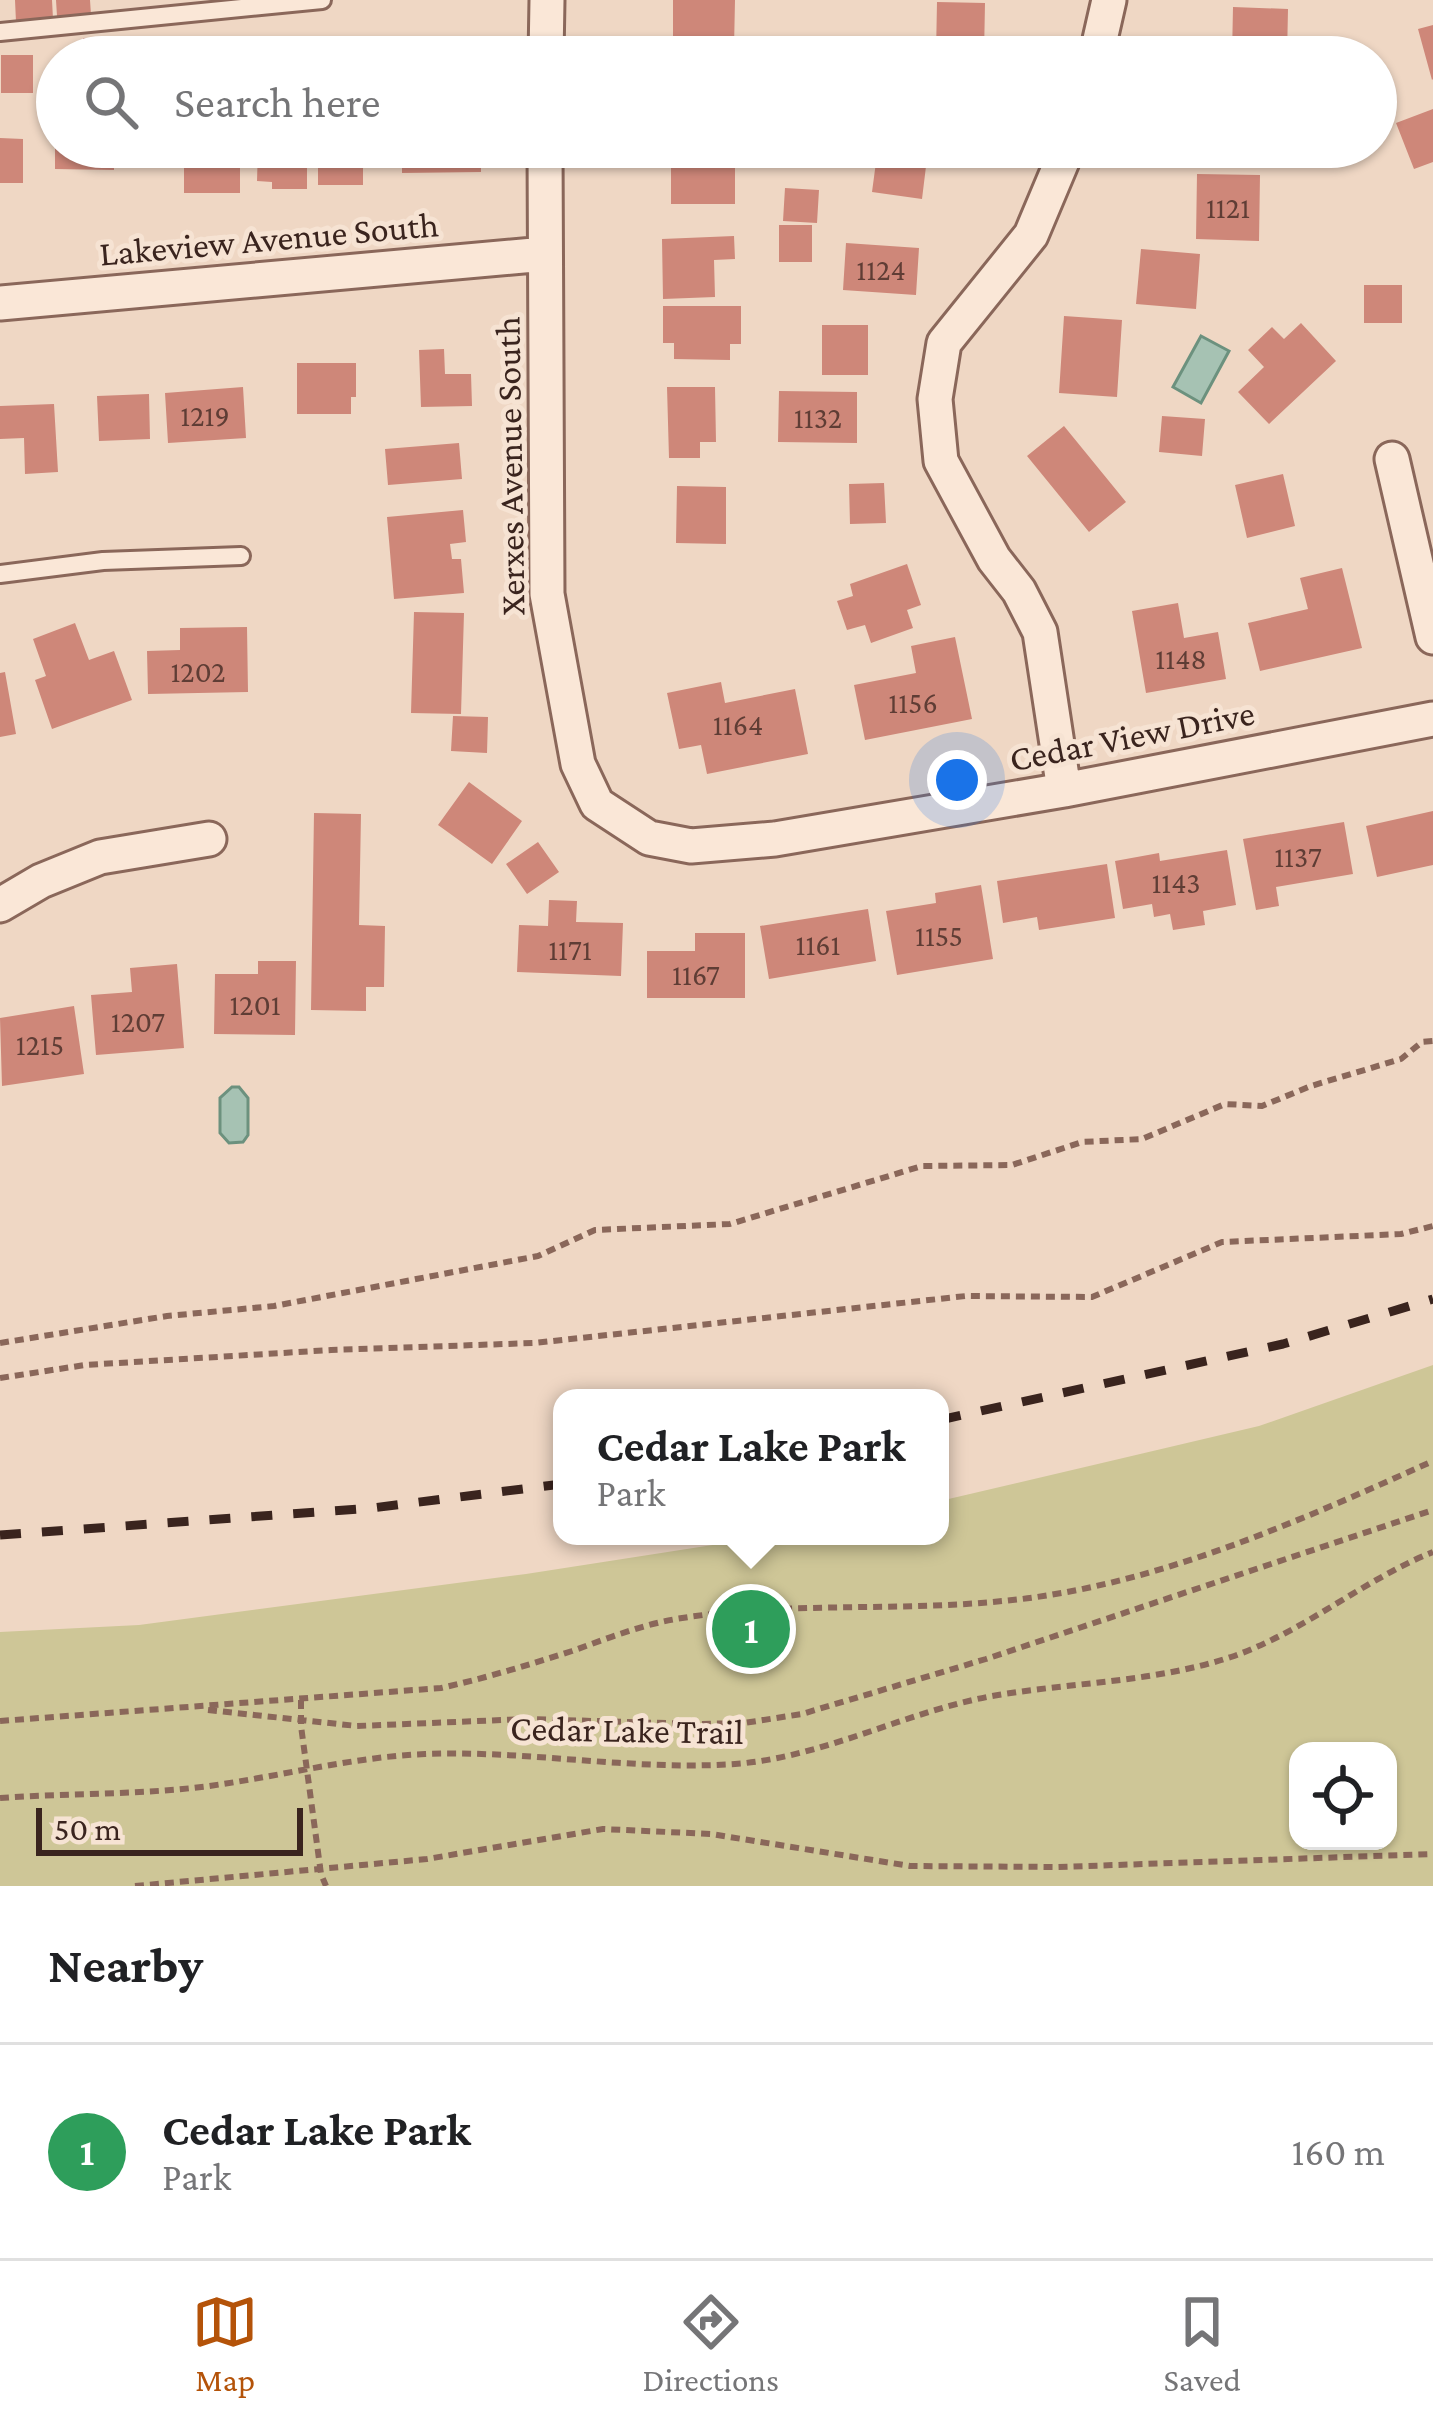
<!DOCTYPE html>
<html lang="en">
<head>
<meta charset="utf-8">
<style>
	:root { --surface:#fff; --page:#f6f6f6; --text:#202124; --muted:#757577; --line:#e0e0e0; --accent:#b45309 }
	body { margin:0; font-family:"Crimson Pro",serif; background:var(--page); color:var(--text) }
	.controls { position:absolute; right:36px; bottom:36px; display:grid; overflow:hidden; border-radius:24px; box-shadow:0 3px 9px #0004 }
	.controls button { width:108px; height:108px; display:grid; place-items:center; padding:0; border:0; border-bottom:3px solid var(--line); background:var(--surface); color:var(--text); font:60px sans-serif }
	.scale { position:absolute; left:36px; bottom:30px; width:267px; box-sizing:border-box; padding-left:12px; border:6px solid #3a241e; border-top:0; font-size:33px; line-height:42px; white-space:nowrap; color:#3a241e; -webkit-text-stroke:9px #f6e3d3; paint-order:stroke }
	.you { position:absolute; left:957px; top:780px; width:42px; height:42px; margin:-30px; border:9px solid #fff; border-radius:50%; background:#1a73e8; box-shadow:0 0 0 18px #1a73e833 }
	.badge { display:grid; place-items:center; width:78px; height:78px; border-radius:50%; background:var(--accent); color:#fff; font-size:39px; font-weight:700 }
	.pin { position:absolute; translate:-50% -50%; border:6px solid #fff; box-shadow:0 3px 12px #0006 }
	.popup { position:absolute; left:553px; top:1389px; width:396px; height:156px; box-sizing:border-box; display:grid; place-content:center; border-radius:24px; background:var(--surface); filter:drop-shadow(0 3px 9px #0005); font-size:39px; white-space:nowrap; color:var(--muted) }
	.popup b { font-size:45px; color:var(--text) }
	.popup::after { content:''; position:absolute; left:50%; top:100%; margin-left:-24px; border:24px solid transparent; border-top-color:var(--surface) }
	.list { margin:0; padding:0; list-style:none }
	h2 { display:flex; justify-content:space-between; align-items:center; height:156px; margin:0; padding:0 48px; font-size:51px }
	h2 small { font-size:39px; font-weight:400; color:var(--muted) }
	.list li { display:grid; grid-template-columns:78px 1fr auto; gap:36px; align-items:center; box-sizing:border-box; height:216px; padding:0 48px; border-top:3px solid var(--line) }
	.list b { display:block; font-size:45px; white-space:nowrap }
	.list p { margin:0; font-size:39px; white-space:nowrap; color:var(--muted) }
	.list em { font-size:39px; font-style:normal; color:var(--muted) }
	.icon { flex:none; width:66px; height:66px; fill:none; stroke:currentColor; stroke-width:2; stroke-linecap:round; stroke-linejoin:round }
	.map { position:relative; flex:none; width:1433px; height:1886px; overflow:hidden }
	.search { position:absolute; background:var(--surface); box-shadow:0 3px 9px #0004; left:36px; right:36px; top:36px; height:132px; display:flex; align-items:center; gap:30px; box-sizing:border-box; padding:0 42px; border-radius:66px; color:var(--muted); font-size:45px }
	.sheet { height:372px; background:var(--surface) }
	nav { display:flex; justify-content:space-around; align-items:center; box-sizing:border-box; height:168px; border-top:3px solid var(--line); background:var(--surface); font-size:33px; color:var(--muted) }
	nav a { display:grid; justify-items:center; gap:6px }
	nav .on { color:var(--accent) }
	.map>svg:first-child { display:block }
	.green { fill:#cec697; fill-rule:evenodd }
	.water { fill:#a6c2b3; stroke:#6c917e; stroke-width:3 }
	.building { fill:#ce8779 }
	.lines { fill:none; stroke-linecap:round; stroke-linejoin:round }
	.lane-casing { stroke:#8a675a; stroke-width:22 }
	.street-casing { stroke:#8a675a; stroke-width:39 }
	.path { stroke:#8a675a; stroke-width:6; stroke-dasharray:9 6; stroke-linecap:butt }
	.lane { stroke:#fae7d7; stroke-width:16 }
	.street { stroke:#fae7d7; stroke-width:33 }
	.rail { stroke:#3a241e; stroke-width:9; stroke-dasharray:21 21; stroke-linecap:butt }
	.labels { text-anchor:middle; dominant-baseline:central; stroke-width:10; stroke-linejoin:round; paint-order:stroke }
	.number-label { font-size:30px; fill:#5f3d35 }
	.street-label { font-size:36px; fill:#3a241e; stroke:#f6e3d3 }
</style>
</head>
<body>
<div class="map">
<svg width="1433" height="1886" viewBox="0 0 1433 1886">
	<rect width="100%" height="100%" fill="#efd7c4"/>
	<path class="green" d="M 1433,1365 L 1433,1886 L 0,1886 L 0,1632 L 139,1625 L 526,1574 L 770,1536 L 940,1536 L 940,1501 L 1259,1426 ZM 1388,1751 L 1388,1841 L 1298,1841 L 1298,1751 Z"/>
	<path class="water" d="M 1201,336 L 1229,351 L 1201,403 L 1173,387 Z
		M 232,1087 L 239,1087 L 248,1098 L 248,1135 L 243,1142 L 229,1143 L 220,1133 L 220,1098 Z"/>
	<path class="building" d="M 15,0 L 52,0 L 53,19 L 16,22 Z
		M 56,0 L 90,0 L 91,15 L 57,16 Z
		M 673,0 L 735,0 L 734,48 L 673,47 Z
		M 937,2 L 985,3 L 984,55 L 936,54 Z
		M 1233,7 L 1288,9 L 1287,57 L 1232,56 Z
		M 1433,25 L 1433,79 L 1432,80 L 1418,29 Z
		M 83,38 L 122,40 L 121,57 L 82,57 Z
		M 1,55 L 33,55 L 33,93 L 1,93 Z
		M 1433,109 L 1433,162 L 1414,169 L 1396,123 Z
		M 0,138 L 23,139 L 23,183 L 0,183 Z
		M 55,147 L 114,147 L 114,170 L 55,169 Z
		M 184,147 L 240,147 L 240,193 L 184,193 Z
		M 258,147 L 307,147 L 307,189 L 272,189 L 272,182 L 257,181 Z
		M 318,147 L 363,147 L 363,185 L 318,185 Z
		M 402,147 L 481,147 L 481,172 L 402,173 Z
		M 878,147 L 928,150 L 922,199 L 872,192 Z
		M 671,157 L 735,157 L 735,204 L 671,204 Z
		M 1197,174 L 1260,175 L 1259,241 L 1196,239 Z
		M 785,188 L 819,190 L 817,223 L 783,221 Z
		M 779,225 L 812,225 L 812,262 L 779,262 Z
		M 734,236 L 735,259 L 714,260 L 715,297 L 663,299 L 662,239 Z
		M 846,243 L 919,248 L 916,295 L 843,290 Z
		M 1141,249 L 1200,254 L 1196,309 L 1136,304 Z
		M 1364,285 L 1402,285 L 1402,323 L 1364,323 Z
		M 663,306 L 741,306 L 741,344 L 730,344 L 730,360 L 674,359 L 674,343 L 663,343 Z
		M 1064,316 L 1122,320 L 1117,397 L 1059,393 Z
		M 1301,323 L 1336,361 L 1269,424 L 1238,392 L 1264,367 L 1248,350 L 1272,327 L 1284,339 Z
		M 822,325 L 868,325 L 868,375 L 822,375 Z
		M 444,349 L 445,374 L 471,374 L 472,406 L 421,407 L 419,350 Z
		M 297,363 L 356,363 L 356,397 L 351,397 L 351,414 L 297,414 Z
		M 243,387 L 246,438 L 168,443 L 165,393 Z
		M 667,387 L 715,387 L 716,442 L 700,442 L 700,458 L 669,458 Z
		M 779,391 L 857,392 L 857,443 L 778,442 Z
		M 149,394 L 150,439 L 99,441 L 97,396 Z
		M 54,404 L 58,472 L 25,474 L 24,438 L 0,439 L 0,406 Z
		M 1162,416 L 1205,419 L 1202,456 L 1159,452 Z
		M 1064,426 L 1126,502 L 1089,532 L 1027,456 Z
		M 459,443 L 462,479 L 388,485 L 385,449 Z
		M 1283,474 L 1295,526 L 1247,538 L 1235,485 Z
		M 884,483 L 886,523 L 850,524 L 849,484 Z
		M 677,486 L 726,487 L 726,544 L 676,543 Z
		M 463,510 L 466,542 L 450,544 L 452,559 L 461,559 L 464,593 L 394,599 L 387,517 Z
		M 907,564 L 921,605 L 907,610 L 913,628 L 871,643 L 865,625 L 847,630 L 837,601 L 853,596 L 850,584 Z
		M 1342,568 L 1362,648 L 1260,671 L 1248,623 L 1308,609 L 1300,578 Z
		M 1178,603 L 1184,638 L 1218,632 L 1226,679 L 1146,693 L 1132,611 Z
		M 414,612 L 464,613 L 461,714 L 411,713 Z
		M 75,623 L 89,660 L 114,651 L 132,700 L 52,729 L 35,680 L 46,676 L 33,639 Z
		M 247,627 L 248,692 L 148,694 L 147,651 L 180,650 L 180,628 Z
		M 955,637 L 972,719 L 865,740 L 854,685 L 916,673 L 911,646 Z
		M 5,672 L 16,734 L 0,737 L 0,673 Z
		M 721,682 L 725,703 L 795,689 L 808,754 L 707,774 L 701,745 L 679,749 L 667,693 Z
		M 453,716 L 488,717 L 487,753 L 451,751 Z
		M 469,782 L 522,821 L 492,864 L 438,825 Z
		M 1433,811 L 1433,865 L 1377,877 L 1366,826 Z
		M 314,813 L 361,814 L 359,925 L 385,926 L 384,987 L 366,987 L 366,1011 L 311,1010 Z
		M 1344,822 L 1353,874 L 1276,887 L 1279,906 L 1256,910 L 1243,839 Z
		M 538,842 L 559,872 L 527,894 L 506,864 Z
		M 1227,850 L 1236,905 L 1203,911 L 1205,925 L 1173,930 L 1170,914 L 1154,917 L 1152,904 L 1123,909 L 1115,861 L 1159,853 L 1160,861 Z
		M 1107,864 L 1115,918 L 1039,930 L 1037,917 L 1003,923 L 997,881 Z
		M 981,885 L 993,959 L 897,975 L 886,911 L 936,903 L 935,893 Z
		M 549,900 L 577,901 L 576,922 L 623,923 L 621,976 L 517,972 L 519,925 L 548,926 Z
		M 868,909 L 876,961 L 769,979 L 760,926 Z
		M 695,933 L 745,933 L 745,998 L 647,998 L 647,951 L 695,951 Z
		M 258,961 L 296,961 L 295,1035 L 214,1034 L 215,974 L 258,974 Z
		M 177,964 L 184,1048 L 96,1055 L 91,995 L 132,992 L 130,968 Z
		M 74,1006 L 84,1074 L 2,1086 L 0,1018 Z"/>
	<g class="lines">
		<g class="lane-casing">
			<path id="lane" d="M 0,32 L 322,0
				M 0,574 L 103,561 L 241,556"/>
		</g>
		<g class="street-casing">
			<path id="street" d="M 546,57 L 547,0
				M 1096,57 L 1109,0
				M 545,147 L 547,594 L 578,764 L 597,804 L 649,838 L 691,846 L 775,839 L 1064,790 L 1433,719
				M 0,303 L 545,254
				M 1392,459 L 1433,637
				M 1064,790 L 1040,632 L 1019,591 L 994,559 L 941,461 L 935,399 L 944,343 L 1031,235 L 1068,147
				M 0,905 L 41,881 L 100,857 L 209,839"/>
		</g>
		<path class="path" d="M 0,1343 L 167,1316 L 274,1306 L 538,1256 L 595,1230 L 730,1224 L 922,1166 L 1012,1165 L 1082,1142 L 1142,1139 L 1225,1104 L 1262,1106 L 1311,1086 L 1401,1059 L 1422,1042 L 1433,1041
			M 0,1378 L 85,1365 L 331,1350 L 534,1343 L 966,1296 L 1092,1297 L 1222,1242 L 1401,1234 L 1433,1226
			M 301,1700 L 301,1726 L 321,1874 L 326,1886
			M 208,1710 L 357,1726 L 528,1719 L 696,1724 L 744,1723 L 802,1714 L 986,1659 L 1433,1510
			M 0,1721 L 441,1688 C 486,1678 528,1665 572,1651 C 606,1639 641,1625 676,1619 C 783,1601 895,1612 1003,1601 C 1153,1587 1297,1522 1433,1461
			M 0,1798 C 69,1793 141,1795 209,1786 C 282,1776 352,1757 425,1754 C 529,1750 631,1771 735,1764 C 826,1757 908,1710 998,1695 C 1077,1682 1155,1682 1231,1657 C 1304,1632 1363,1580 1433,1552
			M 135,1886 L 427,1859 L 603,1829 L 711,1834 L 910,1866 L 1058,1867 L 1433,1854"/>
		<use href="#lane" class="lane"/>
		<use href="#street" class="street"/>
		<path class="rail" d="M 940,1420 L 1283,1344 L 1433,1299
			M 0,1535 L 372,1508 L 562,1484"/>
	</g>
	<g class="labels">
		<g class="number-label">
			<text x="1228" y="207">1121</text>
			<text x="881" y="269">1124</text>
			<text x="205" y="415">1219</text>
			<text x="818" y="417">1132</text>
			<text x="1181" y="658">1148</text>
			<text x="198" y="671">1202</text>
			<text x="913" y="702">1156</text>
			<text x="738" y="724">1164</text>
			<text x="1298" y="856">1137</text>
			<text x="1176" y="882">1143</text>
			<text x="939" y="935">1155</text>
			<text x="818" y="944">1161</text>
			<text x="570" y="949">1171</text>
			<text x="696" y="974">1167</text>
			<text x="255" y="1004">1201</text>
			<text x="138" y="1021">1207</text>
			<text x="40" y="1044">1215</text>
		</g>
		<g class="street-label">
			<text transform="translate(269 239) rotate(-5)">Lakeview Avenue South</text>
			<text transform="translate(510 466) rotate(-91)">Xerxes Avenue South</text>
			<text transform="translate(1132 736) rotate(-11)">Cedar View Drive</text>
			<text transform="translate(627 1730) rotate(1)">Cedar Lake Trail</text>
		</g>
	</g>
</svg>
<div class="controls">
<button><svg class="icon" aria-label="locate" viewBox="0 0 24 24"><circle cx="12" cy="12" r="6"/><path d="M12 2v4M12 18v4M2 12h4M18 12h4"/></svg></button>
</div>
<div class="scale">50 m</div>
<div class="you"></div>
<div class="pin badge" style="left:751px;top:1629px;background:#2e9e5b">1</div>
<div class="popup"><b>Cedar Lake Park</b>Park</div>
<div class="search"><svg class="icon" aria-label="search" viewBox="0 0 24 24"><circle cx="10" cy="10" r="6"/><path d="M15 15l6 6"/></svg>Search here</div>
</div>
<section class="sheet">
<h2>Nearby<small></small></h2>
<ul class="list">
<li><span class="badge" style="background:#2e9e5b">1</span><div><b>Cedar Lake Park</b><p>Park</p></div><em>160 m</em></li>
</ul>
</section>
<nav>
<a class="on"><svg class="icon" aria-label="map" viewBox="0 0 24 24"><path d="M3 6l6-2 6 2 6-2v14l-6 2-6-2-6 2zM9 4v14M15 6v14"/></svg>Map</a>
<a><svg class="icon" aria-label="directions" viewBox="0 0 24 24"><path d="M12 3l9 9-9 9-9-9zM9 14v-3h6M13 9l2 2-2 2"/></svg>Directions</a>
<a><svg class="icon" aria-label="saved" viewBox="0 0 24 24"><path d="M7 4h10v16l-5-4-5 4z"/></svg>Saved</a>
</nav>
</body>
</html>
